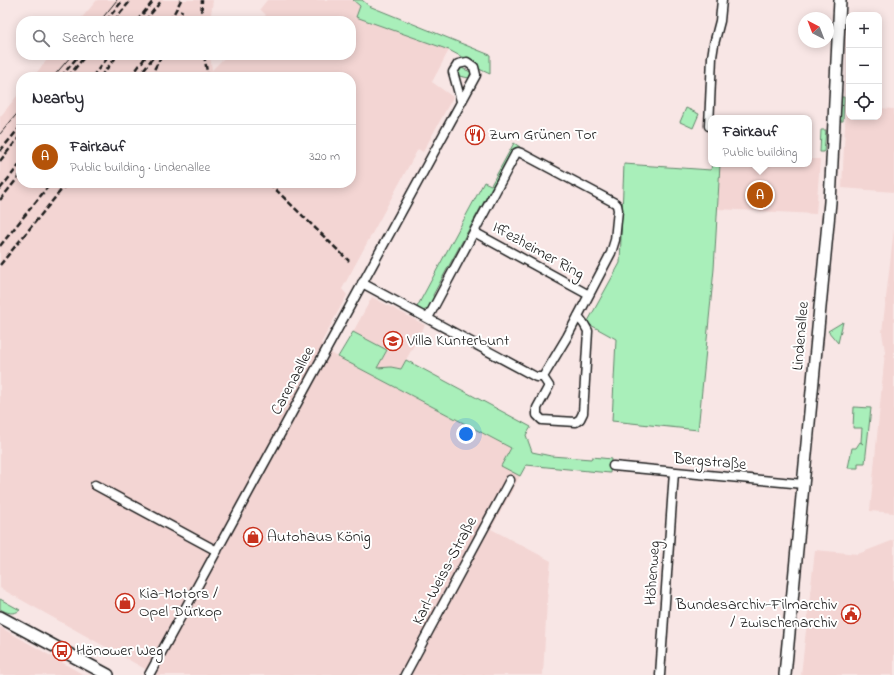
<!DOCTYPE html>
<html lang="en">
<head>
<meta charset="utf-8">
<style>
	:root { --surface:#fff; --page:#f2f2f3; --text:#2b2b33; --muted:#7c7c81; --line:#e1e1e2; --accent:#b45309 }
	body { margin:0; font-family:"Indie Flower",sans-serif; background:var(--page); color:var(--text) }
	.controls { position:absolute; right:12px; top:12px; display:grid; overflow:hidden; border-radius:8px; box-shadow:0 2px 10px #0003 }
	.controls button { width:36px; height:36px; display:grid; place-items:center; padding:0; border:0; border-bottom:1px solid var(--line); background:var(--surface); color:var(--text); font:20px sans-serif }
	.compass { position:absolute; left:798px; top:12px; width:36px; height:36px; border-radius:50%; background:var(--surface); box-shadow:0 2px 10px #0003; rotate:318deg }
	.you { position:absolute; left:466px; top:434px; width:14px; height:14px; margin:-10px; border:3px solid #fff; border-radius:50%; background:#1a73e8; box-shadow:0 0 0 6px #1a73e833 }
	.badge { display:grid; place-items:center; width:26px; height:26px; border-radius:50%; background:var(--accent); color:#fff; font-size:13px; font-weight:700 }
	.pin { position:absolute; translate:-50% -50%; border:2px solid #fff; box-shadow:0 1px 4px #0006 }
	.popup { position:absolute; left:708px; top:115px; width:104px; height:52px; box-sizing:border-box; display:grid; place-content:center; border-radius:8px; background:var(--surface); filter:drop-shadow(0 1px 3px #0005); font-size:13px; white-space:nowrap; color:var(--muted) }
	.popup b { font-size:15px; color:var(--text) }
	.popup::after { content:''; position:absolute; left:50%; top:100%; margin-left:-8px; border:8px solid transparent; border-top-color:var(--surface) }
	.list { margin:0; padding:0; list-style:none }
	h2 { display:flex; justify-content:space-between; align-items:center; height:52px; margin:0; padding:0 16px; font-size:17px }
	h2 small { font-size:13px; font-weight:400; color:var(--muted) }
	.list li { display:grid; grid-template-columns:26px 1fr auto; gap:12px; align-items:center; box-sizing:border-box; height:64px; padding:0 16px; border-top:1px solid var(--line) }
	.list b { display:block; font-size:15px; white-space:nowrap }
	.list p { margin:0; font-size:13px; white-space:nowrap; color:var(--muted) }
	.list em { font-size:13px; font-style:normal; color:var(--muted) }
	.icon { flex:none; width:22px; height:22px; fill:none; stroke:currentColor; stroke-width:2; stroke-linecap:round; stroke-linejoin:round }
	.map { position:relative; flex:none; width:894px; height:675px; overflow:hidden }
	.search { position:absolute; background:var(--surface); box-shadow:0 2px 10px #0003; left:16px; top:16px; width:340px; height:44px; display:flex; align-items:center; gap:10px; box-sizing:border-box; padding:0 14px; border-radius:16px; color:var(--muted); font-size:15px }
	.panel { position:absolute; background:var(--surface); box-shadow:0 2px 10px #0003; left:16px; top:72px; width:340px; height:116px; border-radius:16px }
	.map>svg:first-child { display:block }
	.built { fill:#f3d5d3 }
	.green { fill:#a9efba; stroke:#62866b }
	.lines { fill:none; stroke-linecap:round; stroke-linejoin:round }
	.street-casing { stroke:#1c1c1c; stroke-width:11 }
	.secondary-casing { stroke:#1c1c1c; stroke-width:14 }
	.street { stroke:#fff; stroke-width:8 }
	.secondary { stroke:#fff; stroke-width:11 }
	.tram { stroke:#1c1c1c; stroke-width:1 }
	.rail { stroke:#1c1c1c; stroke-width:2.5; stroke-dasharray:6 3; stroke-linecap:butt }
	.labels { text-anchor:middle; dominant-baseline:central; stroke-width:4; stroke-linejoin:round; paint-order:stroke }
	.poi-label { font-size:16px; fill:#1c1c1c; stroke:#fff; text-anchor:start }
	.street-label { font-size:16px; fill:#1c1c1c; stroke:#fff }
</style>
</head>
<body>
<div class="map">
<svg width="894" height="675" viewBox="0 0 894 675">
	<rect width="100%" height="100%" fill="#f8e6e5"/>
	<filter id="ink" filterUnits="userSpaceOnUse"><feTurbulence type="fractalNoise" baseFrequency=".025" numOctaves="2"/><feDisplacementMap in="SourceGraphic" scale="8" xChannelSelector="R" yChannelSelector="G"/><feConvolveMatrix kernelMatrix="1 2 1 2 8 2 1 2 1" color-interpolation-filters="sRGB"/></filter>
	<g filter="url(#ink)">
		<path class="built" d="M 97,0 L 213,0 L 210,21 L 79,21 Z
			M 267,0 L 353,0 L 360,6 L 356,17 L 449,50 L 432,82 L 453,97 L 423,152 L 418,149 L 342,289 L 347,295 L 321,343 L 329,352 L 511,448 L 526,465 L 491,529 L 551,561 L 547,600 L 543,675 L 156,675 L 0,588 L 0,117 L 21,91 L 21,183 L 351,183 L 351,77 L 33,77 L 51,55 L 210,55 L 212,70 L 227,55 L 351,55 L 351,21 L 260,21 L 266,15 L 260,9 Z
			M 846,104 L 849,105 L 849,117 L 879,117 L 879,108 L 894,109 L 894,192 L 842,188 Z
			M 809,159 L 820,159 L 816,214 L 718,209 L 720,164 L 809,164 Z
			M 894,229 L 894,513 L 870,511 L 885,352 L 882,332 Z
			M 372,297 L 425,325 L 401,369 L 391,367 L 377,368 L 387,350 L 353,332 Z
			M 894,540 L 894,675 L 801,675 L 815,550 L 858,554 Z
			M 0,627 L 23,640 L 84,675 L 0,675 Z"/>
		<path class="green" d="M 353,0 L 362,0 L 369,6 L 490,55 L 490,74 L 479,69 L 475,61 L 469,58 L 462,57 L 449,50 L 356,17 L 360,6 Z
			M 459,67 L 471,72 L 469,78 L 459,76 L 458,70 Z
			M 840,97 L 844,97 L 843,121 L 839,121 Z
			M 686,108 L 699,114 L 693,128 L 680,122 Z
			M 821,130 L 826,130 L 824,152 L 820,152 Z
			M 514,143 L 520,147 L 511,152 L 433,295 L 434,299 L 429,308 L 423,311 L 417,307 L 484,182 L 491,185 Z
			M 624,164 L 711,170 L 712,164 L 720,164 L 714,269 L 698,430 L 612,421 L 616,339 L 587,323 L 620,263 Z
			M 843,322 L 838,343 L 828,331 Z
			M 353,332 L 387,350 L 377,368 L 391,367 L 401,369 L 406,360 L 531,427 L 526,435 L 532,452 L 551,456 L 591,459 L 592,457 L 611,459 L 610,473 L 526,465 L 520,476 L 501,466 L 511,448 L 338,357 Z
			M 854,407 L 871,408 L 865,463 L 858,463 L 858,468 L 848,468 L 852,448 L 856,448 L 860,442 L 863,444 L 861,442 L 862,428 L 853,428 Z
			M 0,599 L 20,610 C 14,615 7,613 0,609 Z"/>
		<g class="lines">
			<g class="street-casing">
				<path id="street" d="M 709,126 L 712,57 L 714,44 L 720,21 L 722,0
					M 474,232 L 589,295
					M 362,283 L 536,377 L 543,377
					M 428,318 L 516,153 L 518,152 L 521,153 L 615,203 L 617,205 L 618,210 L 615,240 L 611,253 L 567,337 L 543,377
					M 543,377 L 549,386 L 537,408 L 537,415 L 542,420 L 576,422 L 580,419 L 583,413 L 588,331 L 584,324 L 578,316
					M 613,466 L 803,484
					M 95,485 L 217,551
					M 149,675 L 476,75 L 474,67 L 467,62 L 458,64 L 453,72 L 461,101
					M 405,675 L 510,480
					M 660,675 L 674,472"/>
			</g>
			<g class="secondary-casing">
				<path id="secondary" d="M 0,617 L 108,675
					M 785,675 L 830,202 L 840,0"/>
			</g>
			<use href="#street" class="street"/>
			<use href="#secondary" class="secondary"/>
			<path class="tram" d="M 100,21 L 117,0
				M 53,77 L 72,55
				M 0,134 L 21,109"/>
			<path class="rail" d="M 106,21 L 123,0
				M 114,21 L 131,0
				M 137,21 L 154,0
				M 145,21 L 162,0
				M 170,21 L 181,0
				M 178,21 L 182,10
				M 201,21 L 202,0
				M 204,55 L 208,77
				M 61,77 L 79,55
				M 68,77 L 86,55
				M 92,77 L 110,55
				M 100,77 L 118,55
				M 131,77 L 147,55
				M 138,77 L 155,55
				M 150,77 L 162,55
				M 0,151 L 21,126
				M 0,161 L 21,135
				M 269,183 L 349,261
				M 0,189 L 21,163
				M 0,200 L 21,174
				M 0,246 L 51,183
				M 0,265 L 67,183"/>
		</g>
	</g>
	<defs>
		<g id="restaurant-ring" transform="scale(1)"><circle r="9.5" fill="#fff" stroke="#c8321e" stroke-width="1.5"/><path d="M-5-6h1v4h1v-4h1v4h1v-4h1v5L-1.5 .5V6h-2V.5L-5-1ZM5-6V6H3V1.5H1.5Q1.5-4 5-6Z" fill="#c8321e"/></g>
		<g id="school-ring" transform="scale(1)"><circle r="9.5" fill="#fff" stroke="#c8321e" stroke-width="1.5"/><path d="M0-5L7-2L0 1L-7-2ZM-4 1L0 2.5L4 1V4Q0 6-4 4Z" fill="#c8321e"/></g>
		<g id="shop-ring" transform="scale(1)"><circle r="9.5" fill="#fff" stroke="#c8321e" stroke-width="1.5"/><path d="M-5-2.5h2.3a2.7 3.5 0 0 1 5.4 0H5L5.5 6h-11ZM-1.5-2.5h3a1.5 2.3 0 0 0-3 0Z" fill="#c8321e"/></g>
		<g id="civic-ring" transform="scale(1)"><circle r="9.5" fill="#fff" stroke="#c8321e" stroke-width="1.5"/><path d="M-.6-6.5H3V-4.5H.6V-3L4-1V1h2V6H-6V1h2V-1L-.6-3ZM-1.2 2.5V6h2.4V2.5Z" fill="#c8321e"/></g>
		<g id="bus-ring" transform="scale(1)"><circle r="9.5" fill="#fff" stroke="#c8321e" stroke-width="1.5"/><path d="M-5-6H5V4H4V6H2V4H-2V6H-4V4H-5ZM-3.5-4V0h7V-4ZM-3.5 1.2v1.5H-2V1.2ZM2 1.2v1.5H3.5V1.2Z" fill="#c8321e"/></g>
	</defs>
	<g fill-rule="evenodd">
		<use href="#restaurant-ring" x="475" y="135"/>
		<use href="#school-ring" x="393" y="341"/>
		<use href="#shop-ring" x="253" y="537"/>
		<use href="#shop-ring" x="125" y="603"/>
		<use href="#civic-ring" x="851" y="614"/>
		<use href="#bus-ring" x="62" y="651"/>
	</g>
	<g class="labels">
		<g class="poi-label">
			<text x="489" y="135">Zum Grünen Tor</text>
			<text x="407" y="341">Villa Kunterbunt</text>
			<text x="267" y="537">Autohaus König</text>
			<text x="139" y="594">Kia-Motors /<tspan x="139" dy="18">Opel Dürkop</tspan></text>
			<text x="837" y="605" text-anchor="end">Bundesarchiv-Filmarchiv<tspan x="837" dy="18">/ Zwischenarchiv</tspan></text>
			<text x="76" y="651">Hönower Weg</text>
		</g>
		<g class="street-label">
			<text transform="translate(538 251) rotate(29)">Iffezheimer Ring</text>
			<text transform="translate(801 336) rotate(-85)">Lindenallee</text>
			<text transform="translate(293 381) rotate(-62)">Carenaallee</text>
			<text transform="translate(710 462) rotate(5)">Bergstraße</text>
			<text transform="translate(445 571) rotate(-62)">Karl-Weiss-Straße</text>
			<text transform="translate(653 573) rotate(-86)">Höhenweg</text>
		</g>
	</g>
</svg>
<div class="controls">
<button>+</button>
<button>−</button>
<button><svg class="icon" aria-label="locate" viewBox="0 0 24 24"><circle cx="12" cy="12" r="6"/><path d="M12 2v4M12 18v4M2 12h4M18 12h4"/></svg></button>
</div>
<svg class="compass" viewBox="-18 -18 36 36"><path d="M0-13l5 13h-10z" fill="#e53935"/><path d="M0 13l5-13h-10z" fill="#7c7c81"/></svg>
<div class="you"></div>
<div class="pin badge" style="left:760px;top:195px">A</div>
<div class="popup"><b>Fairkauf</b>Public building</div>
<div class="search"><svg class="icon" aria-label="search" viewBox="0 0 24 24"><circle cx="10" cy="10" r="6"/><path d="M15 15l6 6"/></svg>Search here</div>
<section class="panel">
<h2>Nearby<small></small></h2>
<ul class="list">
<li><span class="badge">A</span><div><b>Fairkauf</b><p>Public building · Lindenallee</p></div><em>320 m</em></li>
</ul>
</section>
</div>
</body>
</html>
